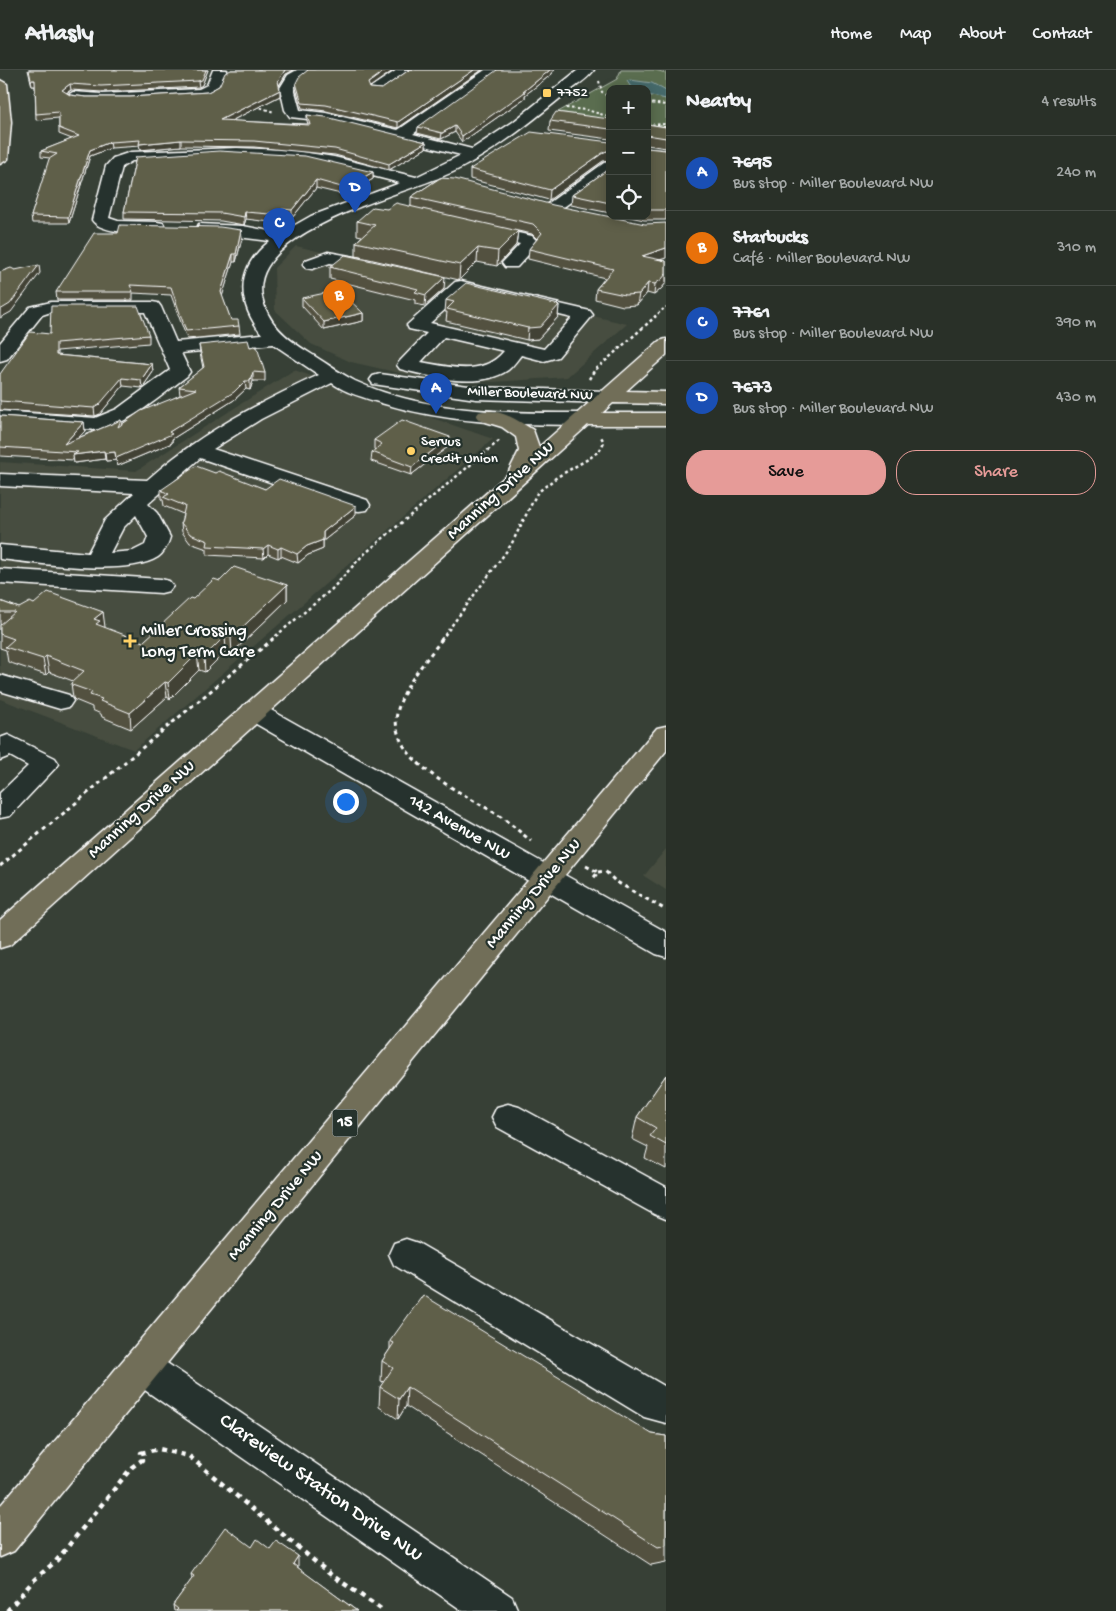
<!DOCTYPE html>
<html lang="en">
<head>
<meta charset="utf-8">
<style>
	:root { --surface:#293028; --page:#353c34; --text:#f1f3f6; --muted:#a5a9a8; --line:#454b45; --accent:#e69b98 }
	body { margin:0; font-family:"Gochi Hand",sans-serif; background:var(--page); color:var(--text) }
	.controls { position:absolute; right:15px; top:15px; display:grid; overflow:hidden; border-radius:10px; box-shadow:0 2px 12px #0003 }
	.controls button { width:45px; height:45px; display:grid; place-items:center; padding:0; border:0; border-bottom:1px solid var(--line); background:var(--surface); color:var(--text); font:25px sans-serif }
	.you { position:absolute; left:345px; top:731px; width:18px; height:18px; margin:-12px; border:4px solid #fff; border-radius:50%; background:#1a73e8; box-shadow:0 0 0 8px #1a73e833 }
	.badge { display:grid; place-items:center; width:32px; height:32px; border-radius:50%; background:var(--accent); color:#fff; font-size:16px; font-weight:700 }
	.pin { position:absolute; translate:-50% -41px; filter:drop-shadow(0 1px 2px #0008) }
	.pin::after { content:''; position:absolute; top:26px; width:18px; height:15px; background:inherit; clip-path:polygon(0 0,100% 0,50% 100%) }
	.list { margin:0; padding:0; list-style:none }
	h2 { display:flex; justify-content:space-between; align-items:center; height:65px; margin:0; padding:0 20px; font-size:21px }
	h2 small { font-size:16px; font-weight:400; color:var(--muted) }
	.list li { display:grid; grid-template-columns:32px 1fr auto; gap:15px; align-items:center; box-sizing:border-box; height:75px; padding:0 20px; border-top:1px solid var(--line) }
	.list b { display:block; font-size:19px; white-space:nowrap }
	.list p { margin:0; font-size:16px; white-space:nowrap; color:var(--muted) }
	.list em { font-size:16px; font-style:normal; color:var(--muted) }
	.actions { display:flex; gap:10px; padding:15px 20px }
	.actions a { flex:1; padding:11px 0; border:1px solid var(--accent); border-radius:20px; text-align:center; font-size:18px; color:var(--accent) }
	.actions .main { background:var(--accent); color:#111 }
	.icon { flex:none; width:28px; height:28px; fill:none; stroke:currentColor; stroke-width:2; stroke-linecap:round; stroke-linejoin:round }
	.map { position:relative; flex:none; width:666px; height:1541px; overflow:hidden }
	header { display:flex; align-items:center; gap:30px; box-sizing:border-box; height:70px; padding:0 25px; background:var(--surface); border-bottom:1px solid var(--line) }
	header strong { font-size:24px }
	nav { display:flex; gap:28px; margin-inline-start:auto; font-size:18px }
	main { display:flex }
	aside { flex:1; background:var(--surface) }
	.map>svg:first-child { display:block }
	.built { fill:#474d40 }
	.green { fill:#5a6d50; stroke:#acb6a8 }
	.water { fill:#45696a; stroke:#8fa5a6 }
	.lines { fill:none; stroke-linecap:round; stroke-linejoin:round }
	.minor-casing { stroke:#fff; stroke-width:3 }
	.major-casing { stroke:#fff; stroke-width:3 }
	.path-far3 { stroke:#fff; stroke-width:2; stroke-dasharray:2.5 2.5; stroke-linecap:butt }
	.path-far2 { stroke:#fff; stroke-width:2.5; stroke-dasharray:3 3; stroke-linecap:butt }
	.path-far1 { stroke:#fff; stroke-width:3; stroke-dasharray:4 4; stroke-linecap:butt }
	.path { stroke:#fff; stroke-width:4.5; stroke-dasharray:5 5; stroke-linecap:butt }
	.minor { fill:#26332d; fill-rule:evenodd }
	.major { fill:#716e59; fill-rule:evenodd }
	.wall { fill:#525140; stroke:#fff }
	.shaded-wall { fill:#424234; stroke:#fff }
	.building { fill:#5f5e4a; stroke:#fff }
	.poi-dot { fill:#ffd166; stroke:#26332d; stroke-width:2 }
	.labels { text-anchor:middle; dominant-baseline:central; stroke-width:4.5; stroke-linejoin:round; paint-order:stroke }
	.far-poi-label { font-size:15px; fill:#fff; stroke:#26332d; text-anchor:start }
	.far-street-label { font-size:15px; fill:#fff; stroke:#26332d }
	.shield { fill:#26332d; stroke:#bec2c0; stroke-width:1 }
	.shield-label { font-size:16px; font-weight:bold; fill:#fff }
	.street-label { font-size:18px; fill:#fff; stroke:#26332d }
	.poi-label { font-size:18px; fill:#fff; stroke:#26332d; text-anchor:start }
	.near-street-label { font-size:21px; fill:#fff; stroke:#26332d }
</style>
</head>
<body>
<header>
<strong>Atlasly</strong>
<nav><a>Home</a><a>Map</a><a>About</a><a>Contact</a></nav>
</header>
<main>
<div class="map">
<svg width="666" height="1541" viewBox="0 0 666 1541">
	<rect width="100%" height="100%" fill="#374036"/>
	<filter id="ink" filterUnits="userSpaceOnUse"><feTurbulence type="fractalNoise" baseFrequency=".02" numOctaves="2"/><feDisplacementMap in="SourceGraphic" scale="10" xChannelSelector="R" yChannelSelector="G"/><feConvolveMatrix kernelMatrix="1 2 1 2 8 2 1 2 1" color-interpolation-filters="sRGB"/></filter>
	<g filter="url(#ink)">
		<path class="built" d="M 296,176 L 627,254 L 567,307 L 493,312 L 417,307 L 351,292 L 311,274 L 275,240 L 274,198 Z
			M 294,300 L 493,369 L 134,680 L 0,629 L 0,392 L 136,401 Z
			M 666,779 L 666,820 L 644,806 Z"/>
		<path class="green" d="M 621,0 L 655,0 L 666,3 L 666,58 L 647,55 L 647,19 L 610,19 L 610,50 L 558,42 L 617,9 Z"/>
		<path class="water" d="M 630,10 L 652,13 L 666,21 L 666,29 L 647,25 L 647,19 L 632,19 L 627,11 Z"/>
		<g class="lines">
			<g class="minor-casing">
				<path id="minor" d="M 213,0 L 227,0 L 218,21 C 213,23 209,26 204,27 C 187,30 73,36 66,26 L 73,22 L 102,24 L 199,19 L 207,15 Z
					M 297,0 L 314,0 L 298,11 L 294,18 L 300,40 L 326,43 L 398,60 L 485,0 L 501,0 L 413,64 L 472,79 L 513,52 L 578,0 L 594,0 C 587,10 574,17 564,25 C 530,53 495,81 455,101 C 408,124 248,159 262,227 C 267,253 287,269 308,282 C 323,291 339,303 355,311 C 425,343 506,343 582,343 L 589,345 L 592,349 L 589,353 L 582,355 C 514,355 447,353 381,333 C 365,328 346,323 332,313 L 261,349 L 213,379 L 367,430 L 370,435 L 367,440 L 359,441 L 351,440 L 200,388 L 148,434 L 157,443 L 170,467 C 168,474 165,482 158,487 C 127,507 38,493 0,489 L 0,475 L 88,483 L 105,450 L 134,423 L 0,416 L 0,404 L 147,410 C 197,365 258,333 319,305 L 273,274 L 181,283 L 190,302 L 187,306 C 159,327 132,352 98,360 L 0,353 L 0,341 L 95,348 L 117,339 L 170,300 L 145,242 L 51,242 L 42,245 L 7,289 L 0,291 L 0,273 L 30,237 L 51,232 L 152,232 L 158,233 L 161,237 L 176,272 L 262,264 C 236,232 236,197 270,171 L 205,163 L 199,162 L 197,158 L 199,154 L 243,156 L 281,163 L 311,146 L 400,113 L 334,96 L 289,90 L 237,88 L 132,91 L 122,97 L 109,148 L 118,151 L 157,152 L 163,153 L 165,157 L 163,161 L 157,162 C 141,162 102,165 92,150 L 106,96 L 113,88 L 131,82 L 237,78 L 289,80 L 334,87 L 416,107 L 461,85 L 326,51 L 290,47 L 285,40 L 280,18 L 288,5 ZM 136,445 L 148,467 L 145,475 L 133,481 L 110,483 L 123,458 Z
					M 397,0 L 414,0 L 381,23 L 371,23 L 369,20 L 371,17 Z
					M 610,91 L 610,104 L 558,141 L 546,141 L 544,138 L 546,135 L 604,93 Z
					M 481,155 L 532,166 L 539,173 L 517,197 L 505,197 L 502,193 L 520,174 L 475,164 L 473,160 L 475,156 Z
					M 328,182 L 377,191 L 383,192 L 386,196 L 383,200 L 377,201 L 330,193 L 312,199 L 306,198 L 303,194 L 306,190 Z
					M 461,211 L 590,241 L 593,245 L 558,287 L 544,291 L 521,285 C 517,290 513,296 508,300 C 479,320 432,307 400,299 L 397,295 L 400,291 L 427,263 L 409,259 L 407,255 L 455,212 ZM 465,222 L 572,248 L 544,279 L 430,253 ZM 444,267 L 504,281 C 483,307 450,297 421,292 Z
					M 380,304 L 476,317 L 607,321 L 614,323 L 617,327 L 614,331 L 607,333 L 476,329 L 373,314 L 370,310 L 373,306 Z
					M 0,499 L 161,509 L 169,511 L 173,516 L 169,521 L 161,523 L 0,513 Z
					M 0,605 L 69,625 L 73,631 L 69,637 L 60,639 L 0,621 Z
					M 253,633 L 262,635 L 666,862 L 666,887 L 656,884 L 244,647 L 240,641 L 244,635 Z
					M 8,665 L 55,688 L 59,694 L 10,746 L 0,748 L 0,723 L 28,696 L 10,686 L 0,690 L 0,668 Z
					M 508,1034 L 519,1037 L 666,1117 L 666,1149 L 654,1144 L 497,1057 L 492,1047 L 497,1037 Z
					M 406,1169 L 418,1173 L 666,1317 L 666,1353 L 644,1347 L 394,1195 L 389,1184 L 394,1173 Z
					M 142,1280 L 155,1285 L 512,1527 L 518,1541 L 463,1541 L 129,1309 L 124,1297 L 129,1285 Z"/>
			</g>
			<g class="major-casing">
				<path id="major" d="M 0,10 L 7,14 L 11,52 L 8,89 L 0,94 Z
					M 666,269 L 666,285 L 626,321 L 666,322 L 666,334 L 613,333 L 602,343 L 666,343 L 666,355 L 588,355 L 10,875 L 0,878 L 0,850 L 507,405 L 519,381 L 516,367 L 502,357 L 479,350 L 476,346 L 479,342 C 497,337 518,350 533,360 L 539,377 L 659,271 Z
					M 666,656 L 666,681 L 14,1481 L 0,1487 L 0,1436 L 657,658 Z"/>
			</g>
			<path class="path-far3" d="M 599,11 L 602,22 L 610,28
				M 647,33 L 666,35
				M 256,36 L 274,42
				M 566,38 L 587,40 L 610,47
				M 647,55 L 666,54
				M 654,247 L 666,237"/>
			<path class="path-far2" d="M 589,309 L 594,301 L 656,246
				M 271,570 L 332,519 L 362,486 L 500,370
				M 441,570 L 511,475 L 537,423 L 557,407 L 590,388 L 600,380 L 604,372 L 600,365"/>
			<path class="path-far1" d="M 442,569 C 426,591 406,612 398,639 C 383,690 466,724 498,745 C 510,753 520,762 531,771
				M 0,796 L 273,569
				M 586,796 L 598,802 L 592,810
				M 598,802 L 605,801 L 615,811 L 666,840"/>
			<path class="path" d="M 7,1541 L 34,1510 L 57,1490 L 132,1397 L 142,1390 L 141,1383 L 159,1379 L 189,1386 L 330,1504 L 384,1541"/>
			<use href="#minor" class="minor"/>
			<use href="#major" class="major"/>
		</g>
		<path class="wall" d="M 28,0 L 208,0 L 202,15 L 199,17 L 102,22 L 71,20 L 67,23 L 70,25 L 86,27 L 130,27 L 208,22 L 219,16 L 231,0 L 294,0 L 286,4 L 279,16 L 280,26 L 231,51 L 308,54 L 307,51 L 307,45 L 426,72 L 426,78 L 389,100 L 335,85 L 254,77 L 181,76 L 140,80 L 140,76 L 111,78 L 90,86 L 69,153 L 32,153 L 31,146 L 50,88 L 41,87 L 41,81 L 72,69 L 59,64 L 59,48 L 36,50 L 35,16 L 32,16 Z
			M 308,0 L 394,0 L 369,18 L 370,18 L 382,19 L 409,0 L 482,0 L 398,58 L 326,41 L 302,38 L 296,18 L 296,13 Z
			M 552,2 L 552,4 L 525,25 L 525,28 L 462,72 L 455,62 L 441,69 L 417,63 L 418,57 Z
			M 610,49 L 610,69 L 549,61 L 550,51 Z
			M 647,54 L 666,57 L 666,78 L 647,75 Z
			M 647,78 L 666,80 L 666,150 L 644,150 L 625,146 L 647,146 Z
			M 136,87 L 373,102 L 373,109 L 345,125 L 316,118 L 292,148 L 282,147 L 279,151 L 271,150 L 270,152 L 246,149 L 244,155 L 221,151 L 124,149 L 124,142 Z
			M 603,91 L 549,130 L 470,109 L 470,99 Z
			M 610,98 L 610,143 L 571,135 L 572,125 Z
			M 440,108 L 660,190 L 666,191 L 666,213 L 661,219 L 654,225 L 647,223 L 637,235 L 623,236 L 595,229 L 596,219 L 605,208 L 528,189 L 529,179 L 537,169 L 532,164 L 518,161 L 516,175 L 497,196 L 477,192 L 459,210 L 356,186 L 356,172 L 362,166 L 357,165 L 357,151 L 387,139 L 411,136 L 411,127 Z
			M 241,160 L 242,168 L 236,192 L 233,192 L 222,226 L 231,250 L 239,256 L 240,264 L 187,269 L 171,225 L 133,223 L 133,230 L 57,230 L 56,222 L 118,163 Z
			M 330,197 L 444,219 L 425,236 L 415,234 L 415,230 L 330,209 Z
			M 302,228 L 363,243 L 363,251 L 324,260 L 302,236 Z
			M 446,230 L 559,235 L 558,247 L 538,269 L 527,270 L 446,251 L 447,242 L 445,242 Z
			M 50,264 L 149,265 L 149,273 L 57,281 L 57,285 L 152,294 L 153,302 L 142,318 L 123,316 L 100,344 L 95,346 L 0,340 L 0,304 Z
			M 199,275 L 250,277 L 265,303 L 265,311 L 253,311 L 250,320 L 246,319 L 234,330 L 172,369 L 172,373 L 117,396 L 116,390 L 106,391 L 105,389 L 74,393 L 74,390 L 0,386 L 0,346 L 84,352 L 85,361 L 78,368 L 121,350 L 122,354 L 180,325 L 179,317 L 203,298 L 200,283 Z
			M 374,370 L 449,376 L 411,405 L 371,391 L 372,382 L 375,380 L 374,379 Z
			M 215,403 L 265,419 L 356,445 L 323,471 L 323,479 L 308,485 L 298,493 L 281,486 L 278,488 L 268,484 L 264,488 L 207,485 L 207,479 L 190,473 L 182,462 L 181,453 L 183,444 L 164,436 L 163,430 L 161,429 L 161,420 Z
			M 220,511 L 287,515 L 287,530 L 232,583 L 226,581 L 205,602 L 199,600 L 170,629 L 167,627 L 131,659 L 102,647 L 101,644 L 92,640 L 92,637 L 75,630 L 73,628 L 71,613 L 73,611 L 49,602 L 46,605 L 8,592 L 6,580 L 0,578 L 0,531 L 19,538 L 34,534 L 103,542 L 104,558 L 143,572 L 193,529 Z
			M 666,1005 L 666,1099 L 645,1088 L 648,1077 L 632,1069 L 637,1047 Z
			M 390,1271 L 652,1364 L 666,1366 L 666,1492 L 651,1495 L 406,1336 L 398,1349 L 379,1337 L 380,1317 L 384,1312 L 381,1311 L 382,1291 L 390,1279 Z
			M 252,1477 L 298,1498 L 357,1541 L 174,1541 L 173,1535 L 192,1509 L 191,1504 Z"/>
		<path class="shaded-wall" d="M 206,0 L 208,0 L 202,15 L 199,17 L 198,11 Z
			M 285,0 L 294,0 L 286,4 L 278,17 L 278,11 Z
			M 386,0 L 394,0 L 367,19 L 368,13 Z
			M 474,0 L 482,0 L 398,58 L 398,52 Z
			M 550,0 L 555,0 L 552,2 L 552,4 L 525,25 L 525,28 L 462,72 L 462,66 L 523,22 Z
			M 31,10 L 35,10 L 36,16 L 32,16 Z
			M 70,14 L 71,20 L 62,25 L 62,20 Z
			M 280,20 L 280,26 L 221,56 L 220,50 Z
			M 455,56 L 455,62 L 441,69 L 442,63 Z
			M 181,70 L 181,76 L 140,80 L 139,74 Z
			M 110,72 L 111,78 L 90,86 L 69,153 L 68,147 L 90,80 Z
			M 426,72 L 426,78 L 389,100 L 389,94 Z
			M 610,80 L 610,90 L 603,91 L 549,130 L 550,120 L 604,82 Z
			M 373,102 L 373,109 L 345,125 L 345,118 Z
			M 316,110 L 316,118 L 292,148 L 292,140 Z
			M 282,139 L 282,147 L 279,151 L 279,143 Z
			M 245,142 L 246,149 L 244,155 L 244,147 Z
			M 271,142 L 271,150 L 270,152 L 270,144 Z
			M 241,160 L 242,168 L 236,192 L 236,184 Z
			M 518,161 L 516,175 L 497,196 L 498,181 Z
			M 478,178 L 477,192 L 459,210 L 460,195 Z
			M 666,178 L 666,188 L 640,196 L 642,186 Z
			M 233,184 L 233,192 L 221,230 L 221,222 Z
			M 39,195 L 40,203 L 11,242 L 0,248 L 0,240 Z
			M 666,204 L 666,213 L 661,219 L 654,225 L 655,214 Z
			M 445,207 L 444,219 L 425,236 L 426,225 Z
			M 648,213 L 647,223 L 637,235 L 639,224 Z
			M 559,235 L 558,247 L 538,269 L 527,270 L 528,258 Z
			M 363,243 L 363,251 L 324,260 L 324,252 Z
			M 152,294 L 153,302 L 142,318 L 141,310 Z
			M 253,302 L 253,311 L 250,320 L 250,311 Z
			M 122,308 L 123,316 L 100,344 L 95,346 L 94,338 Z
			M 245,311 L 246,319 L 234,330 L 172,369 L 172,373 L 117,396 L 116,388 L 169,362 Z
			M 84,352 L 85,361 L 66,381 L 64,374 Z
			M 450,367 L 449,376 L 411,405 L 412,397 Z
			M 104,381 L 105,389 L 74,393 L 73,385 Z
			M 115,382 L 116,390 L 106,391 L 105,383 Z
			M 356,436 L 356,445 L 323,471 L 323,462 Z
			M 323,470 L 323,479 L 308,485 L 298,493 L 297,484 L 307,476 Z
			M 268,475 L 268,484 L 264,488 L 263,479 Z
			M 281,477 L 281,486 L 278,488 L 278,479 Z
			M 287,515 L 287,530 L 232,583 L 231,568 Z
			M 103,542 L 105,557 L 97,564 L 94,549 Z
			M 225,566 L 226,581 L 205,602 L 204,587 Z
			M 197,584 L 199,600 L 170,629 L 168,613 Z
			M 46,586 L 49,602 L 46,605 L 43,589 Z
			M 165,612 L 167,627 L 131,659 L 130,643 Z
			M 407,1317 L 406,1336 L 398,1349 L 399,1329 Z
			M 298,1486 L 298,1500 L 293,1494 Z"/>
		<path class="building" d="M 29,0 L 206,0 L 202,10 L 198,11 L 101,16 L 70,14 L 62,20 L 70,25 L 86,27 L 130,27 L 208,22 L 219,16 L 225,3 L 231,0 L 285,0 L 278,11 L 280,20 L 220,50 L 310,55 L 307,45 L 326,47 L 426,72 L 389,94 L 335,79 L 254,71 L 181,70 L 139,74 L 140,70 L 110,72 L 90,80 L 68,147 L 31,146 L 49,89 L 57,84 L 41,81 L 79,66 L 59,58 L 59,42 L 36,44 L 35,10 L 31,10 Z
			M 308,0 L 386,0 L 368,13 L 370,18 L 382,19 L 409,0 L 474,0 L 398,52 L 326,35 L 302,33 L 296,13 L 299,7 Z
			M 497,0 L 550,0 L 523,22 L 525,22 L 462,66 L 455,56 L 442,63 L 418,57 Z
			M 556,42 L 610,49 L 610,59 L 550,51 Z
			M 647,54 L 666,57 L 666,68 L 647,65 Z
			M 531,62 L 610,72 L 610,80 L 604,82 L 550,120 L 470,99 Z
			M 647,78 L 666,80 L 666,140 L 647,140 Z
			M 219,81 L 305,86 L 373,102 L 345,118 L 316,110 L 292,140 L 282,139 L 279,143 L 271,142 L 270,144 L 245,142 L 244,147 L 221,143 L 124,142 L 136,87 Z
			M 610,98 L 610,133 L 572,125 Z
			M 440,108 L 455,109 L 553,135 L 645,154 L 666,153 L 666,178 L 642,186 L 666,191 L 666,204 L 662,209 L 655,214 L 648,213 L 639,224 L 625,225 L 596,219 L 613,199 L 529,179 L 542,163 L 533,154 L 411,127 Z
			M 396,133 L 518,161 L 498,181 L 478,178 L 460,195 L 356,172 L 375,155 L 357,151 L 373,137 L 387,139 Z
			M 120,155 L 220,157 L 241,160 L 236,184 L 233,184 L 221,222 L 231,250 L 238,250 L 239,256 L 186,261 L 171,217 L 130,215 L 133,222 L 56,222 L 94,163 L 118,163 Z
			M 345,185 L 445,207 L 426,225 L 415,222 L 418,219 L 330,197 Z
			M 39,195 L 10,234 L 0,240 L 0,202 L 11,198 L 15,200 Z
			M 466,213 L 559,235 L 540,257 L 528,258 L 447,239 L 454,232 L 446,230 Z
			M 339,220 L 363,243 L 324,252 L 302,228 Z
			M 51,236 L 138,236 L 149,265 L 56,273 L 56,285 L 152,294 L 141,310 L 122,308 L 99,335 L 94,338 L 0,331 L 0,304 L 30,262 L 50,264 Z
			M 248,270 L 250,277 L 255,276 L 258,280 L 265,303 L 253,302 L 250,311 L 245,311 L 234,322 L 169,362 L 172,364 L 116,388 L 115,382 L 105,383 L 104,381 L 73,385 L 78,382 L 0,377 L 0,346 L 84,352 L 64,374 L 121,350 L 118,357 L 141,341 L 196,319 L 179,317 L 204,297 L 199,275 Z
			M 402,350 L 450,367 L 412,397 L 372,382 L 382,374 L 374,370 Z
			M 196,396 L 215,403 L 219,401 L 265,419 L 279,409 L 356,436 L 323,462 L 323,470 L 307,476 L 297,484 L 281,477 L 278,479 L 268,475 L 263,479 L 207,476 L 208,471 L 190,464 L 181,453 L 185,436 L 163,427 L 169,424 L 161,420 Z
			M 234,497 L 287,515 L 231,568 L 225,566 L 204,587 L 197,584 L 168,613 L 165,612 L 130,643 L 100,631 L 102,629 L 90,625 L 92,622 L 72,615 L 71,613 L 84,601 L 46,586 L 43,589 L 5,577 L 14,569 L 0,564 L 0,555 L 15,542 L 0,542 L 0,531 L 19,538 L 30,532 L 34,534 L 48,522 L 103,542 L 94,549 L 100,551 L 96,554 L 143,572 L 190,528 L 193,529 L 214,509 L 220,511 Z
			M 666,1005 L 666,1075 L 650,1066 L 656,1058 L 637,1047 Z
			M 423,1225 L 652,1364 L 666,1366 L 666,1475 L 658,1477 L 407,1317 L 399,1329 L 380,1317 L 393,1298 L 382,1291 L 394,1273 L 390,1271 Z
			M 225,1457 L 252,1477 L 257,1469 L 270,1479 L 276,1471 L 298,1486 L 293,1494 L 357,1541 L 176,1541 L 178,1539 L 173,1535 L 194,1506 L 191,1504 Z"/>
	</g>
	<g class="poi-dot">
		<rect x="542" y="18" width="10" height="10" rx="2.5"/>
		<circle cx="411" cy="381" r="5"/>
		<path d="M127.5 563.5h5v5h5v5h-5v5h-5v-5h-5v-5h5z"/>
	</g>
	<g class="labels">
		<g class="far-poi-label">
			<text x="557" y="23">7752</text>
			<text x="421" y="372">Servus<tspan x="421" dy="17">Credit Union</tspan></text>
		</g>
		<g class="far-street-label">
			<text transform="translate(530 324) rotate(2)">Miller Boulevard NW</text>
		</g>
		<rect class="shield" x="332.5" y="1039.5" width="25" height="27" rx="4"/>
		<g class="shield-label">
			<text x="345" y="1053">15</text>
		</g>
		<g class="street-label">
			<text transform="translate(501 421) rotate(-42)">Manning Drive NW</text>
			<text transform="translate(142 740) rotate(-42)">Manning Drive NW</text>
			<text transform="translate(459 758) rotate(30)">142 Avenue NW</text>
			<text transform="translate(534 824) rotate(-50)">Manning Drive NW</text>
			<text transform="translate(276 1136) rotate(-50)">Manning Drive NW</text>
		</g>
		<g class="poi-label">
			<text x="141" y="561">Miller Crossing<tspan x="141" dy="21">Long Term Care</tspan></text>
		</g>
		<g class="near-street-label">
			<text transform="translate(320 1419) rotate(35)">Clareview Station Drive NW</text>
		</g>
	</g>
</svg>
<div class="controls">
<button>+</button>
<button>−</button>
<button><svg class="icon" aria-label="locate" viewBox="0 0 24 24"><circle cx="12" cy="12" r="6"/><path d="M12 2v4M12 18v4M2 12h4M18 12h4"/></svg></button>
</div>
<div class="you"></div>
<div class="pin badge" style="left:436px;top:344px;background:#1a4fb4">A</div>
<div class="pin badge" style="left:339px;top:251px;background:#e8710a">B</div>
<div class="pin badge" style="left:279px;top:179px;background:#1a4fb4">C</div>
<div class="pin badge" style="left:355px;top:143px;background:#1a4fb4">D</div>
</div>
<aside>
<h2>Nearby<small>4 results</small></h2>
<ul class="list">
<li><span class="badge" style="background:#1a4fb4">A</span><div><b>7695</b><p>Bus stop · Miller Boulevard NW</p></div><em>240 m</em></li>
<li><span class="badge" style="background:#e8710a">B</span><div><b>Starbucks</b><p>Café · Miller Boulevard NW</p></div><em>310 m</em></li>
<li><span class="badge" style="background:#1a4fb4">C</span><div><b>7761</b><p>Bus stop · Miller Boulevard NW</p></div><em>390 m</em></li>
<li><span class="badge" style="background:#1a4fb4">D</span><div><b>7673</b><p>Bus stop · Miller Boulevard NW</p></div><em>430 m</em></li>
</ul>
<div class="actions"><a class="main">Save</a><a>Share</a></div>
</aside>
</main>
</body>
</html>
